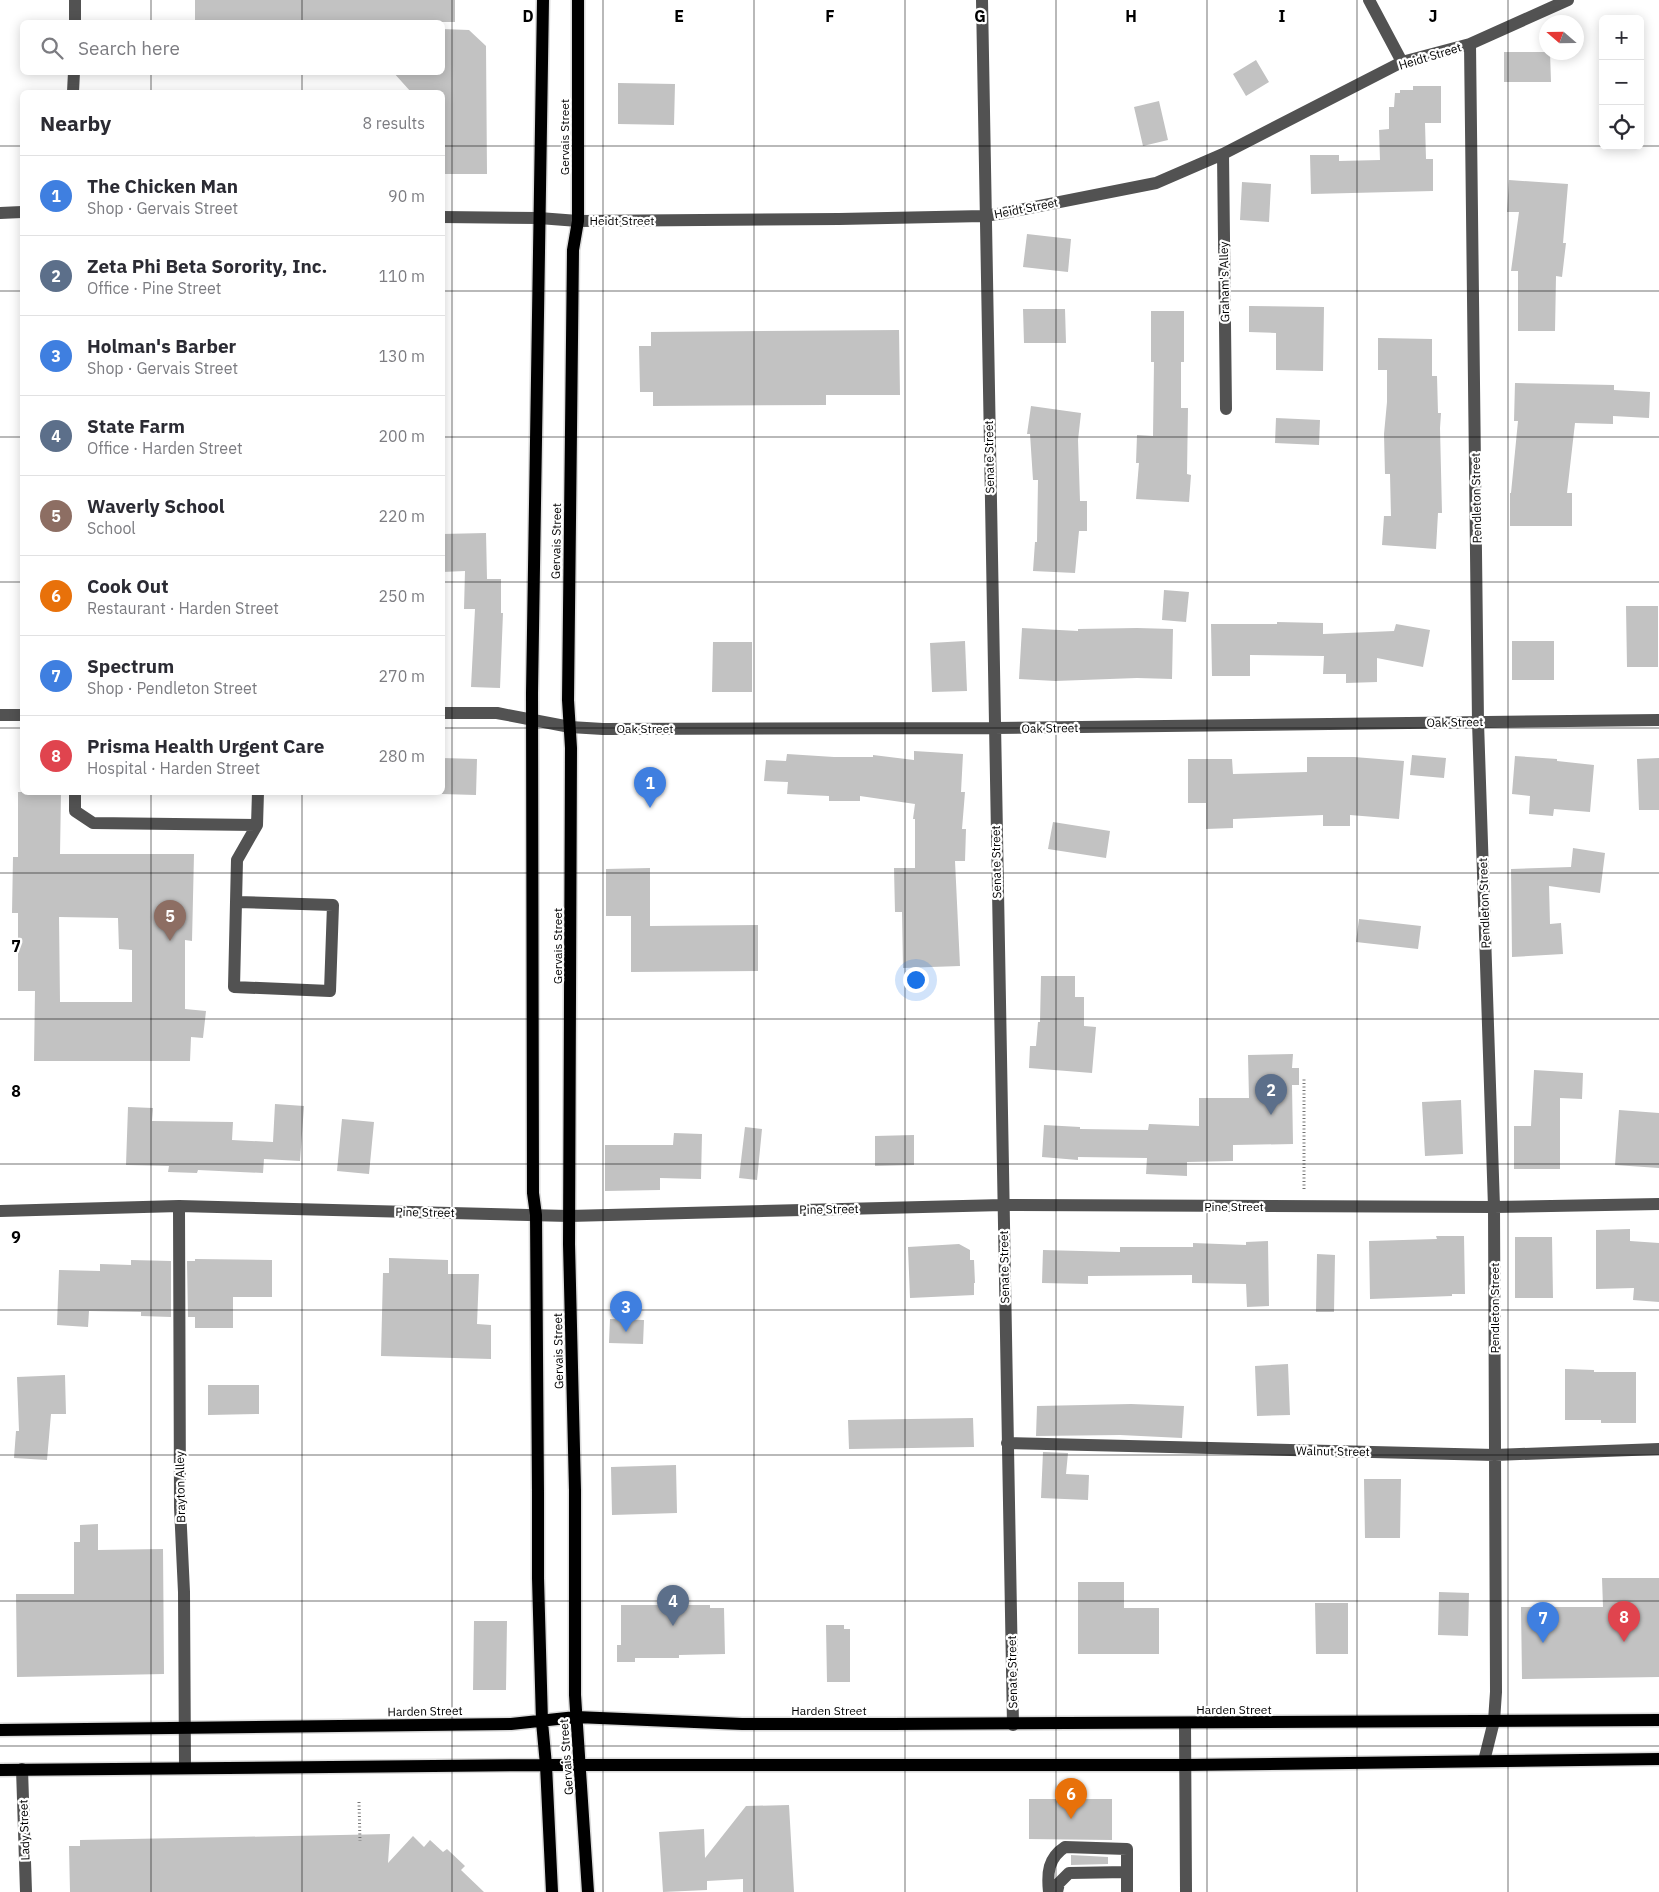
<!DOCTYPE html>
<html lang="en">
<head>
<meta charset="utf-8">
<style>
	:root { --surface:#fff; --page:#f7f7f7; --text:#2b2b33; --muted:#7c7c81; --line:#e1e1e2; --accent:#b45309 }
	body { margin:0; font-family:"IBM Plex Sans",sans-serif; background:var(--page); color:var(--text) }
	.controls { position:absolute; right:15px; top:15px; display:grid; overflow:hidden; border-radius:8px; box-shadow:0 2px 12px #0003 }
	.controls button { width:45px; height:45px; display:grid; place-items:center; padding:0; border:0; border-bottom:1px solid var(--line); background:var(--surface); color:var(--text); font:25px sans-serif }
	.compass { position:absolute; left:1539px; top:15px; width:45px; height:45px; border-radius:50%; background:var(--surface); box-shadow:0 2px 12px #0003; rotate:290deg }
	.you { position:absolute; left:915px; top:979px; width:18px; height:18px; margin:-12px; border:4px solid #fff; border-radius:50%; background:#1a73e8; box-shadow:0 0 0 8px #1a73e833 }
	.badge { display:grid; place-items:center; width:32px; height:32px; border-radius:50%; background:var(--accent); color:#fff; font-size:16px; font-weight:700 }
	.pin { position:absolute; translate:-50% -41px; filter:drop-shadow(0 1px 2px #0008) }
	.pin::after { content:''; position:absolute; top:26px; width:18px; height:15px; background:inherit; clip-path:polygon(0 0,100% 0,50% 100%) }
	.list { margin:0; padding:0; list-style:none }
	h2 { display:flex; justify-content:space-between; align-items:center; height:65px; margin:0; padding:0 20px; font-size:21px }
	h2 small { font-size:16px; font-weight:400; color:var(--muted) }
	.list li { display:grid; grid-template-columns:32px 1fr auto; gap:15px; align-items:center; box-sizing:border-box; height:80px; padding:0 20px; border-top:1px solid var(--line) }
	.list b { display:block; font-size:19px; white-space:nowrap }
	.list p { margin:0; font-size:16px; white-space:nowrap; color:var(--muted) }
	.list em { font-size:16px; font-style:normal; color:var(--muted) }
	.icon { flex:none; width:28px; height:28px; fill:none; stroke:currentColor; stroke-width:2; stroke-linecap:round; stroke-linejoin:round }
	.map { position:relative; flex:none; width:1659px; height:1892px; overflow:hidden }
	.search { position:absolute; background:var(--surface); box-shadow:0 2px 12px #0003; left:20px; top:20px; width:425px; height:55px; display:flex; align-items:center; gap:12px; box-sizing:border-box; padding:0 18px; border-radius:8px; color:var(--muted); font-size:19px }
	.panel { position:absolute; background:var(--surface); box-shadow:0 2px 12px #0003; left:20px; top:90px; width:425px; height:705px; border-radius:8px }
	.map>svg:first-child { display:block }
	.building { fill:#c2c2c2; fill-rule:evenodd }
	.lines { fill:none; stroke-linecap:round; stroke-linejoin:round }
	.major-casing { stroke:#dbdbdb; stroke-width:15 }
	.path { stroke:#747474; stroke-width:3; stroke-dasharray:1 2.5; stroke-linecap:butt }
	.minor { stroke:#525252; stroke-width:12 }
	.major { stroke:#000; stroke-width:12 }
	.grid { fill:none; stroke:#000; stroke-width:1; stroke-opacity:0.55 }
	.labels { text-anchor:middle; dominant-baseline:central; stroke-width:4.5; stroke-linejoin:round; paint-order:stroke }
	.street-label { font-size:12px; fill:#000; stroke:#fff }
	.grid-label { font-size:16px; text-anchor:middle; font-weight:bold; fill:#000; stroke:#fff; stroke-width:4.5; stroke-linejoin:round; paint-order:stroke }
</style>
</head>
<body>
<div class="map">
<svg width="1659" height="1892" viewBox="0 0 1659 1892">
	<rect width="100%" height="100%" fill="#fff"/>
	<path class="building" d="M 195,0 L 455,0 L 455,22 L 195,22 Z
		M 442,29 L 469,30 L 486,46 L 487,174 L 442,174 L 442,92 L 411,92 L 393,72 L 442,72 Z
		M 1504,52 L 1550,52 L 1551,82 L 1504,82 Z
		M 1256,60 L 1269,82 L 1246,96 L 1233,74 Z
		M 618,83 L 675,84 L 674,125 L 618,124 Z
		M 1413,86 L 1441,86 L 1441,123 L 1425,123 L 1426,159 L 1433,159 L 1433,191 L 1311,194 L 1310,155 L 1339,155 L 1339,161 L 1380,160 L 1379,130 L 1389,129 L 1389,107 L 1394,107 L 1395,93 L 1400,93 L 1400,90 L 1413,90 Z
		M 1159,101 L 1168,140 L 1143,146 L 1134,107 Z
		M 1509,180 L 1568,184 L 1563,243 L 1566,243 L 1562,277 L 1556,276 L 1555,331 L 1518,331 L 1518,271 L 1511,271 L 1519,212 L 1507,212 Z
		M 1242,182 L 1271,184 L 1269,222 L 1240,220 Z
		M 1027,234 L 1071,239 L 1068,272 L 1023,267 Z
		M 1249,306 L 1324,307 L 1323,371 L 1276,370 L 1276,333 L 1249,332 Z
		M 1023,309 L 1065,309 L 1066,343 L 1024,343 Z
		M 1151,311 L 1184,311 L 1184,362 L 1181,362 L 1181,408 L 1188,408 L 1187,474 L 1191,475 L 1189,502 L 1136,499 L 1139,463 L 1136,463 L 1137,435 L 1153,436 L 1154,362 L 1151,362 Z
		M 899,330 L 900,395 L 826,395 L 826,405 L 653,406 L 653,392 L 640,392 L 639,346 L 651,346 L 651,332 Z
		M 1378,338 L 1432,339 L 1432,376 L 1437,376 L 1438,413 L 1441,413 L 1440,428 L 1442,513 L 1438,513 L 1436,549 L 1382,545 L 1384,516 L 1391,516 L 1390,474 L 1385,474 L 1384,434 L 1387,402 L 1387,370 L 1378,370 Z
		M 1515,383 L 1614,385 L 1614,390 L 1650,392 L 1649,418 L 1613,416 L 1613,424 L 1575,423 L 1567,493 L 1572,493 L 1572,526 L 1510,526 L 1510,493 L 1511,493 L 1518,421 L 1514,421 Z
		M 1031,406 L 1081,413 L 1078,440 L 1080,501 L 1087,501 L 1087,531 L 1079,531 L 1075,573 L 1033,571 L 1035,542 L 1037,542 L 1038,480 L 1033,480 L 1030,434 L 1027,434 Z
		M 1276,418 L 1320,420 L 1319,445 L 1275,443 Z
		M 486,533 L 487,579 L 501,579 L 501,613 L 503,613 L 500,688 L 471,687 L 475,609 L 464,609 L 465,571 L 442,572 L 442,534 Z
		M 1164,590 L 1189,592 L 1186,622 L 1162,620 Z
		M 1626,606 L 1658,606 L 1658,667 L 1627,667 Z
		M 1277,622 L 1323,623 L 1323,634 L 1394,631 L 1396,624 L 1430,630 L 1423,667 L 1377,658 L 1377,682 L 1346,683 L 1346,674 L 1323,674 L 1324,656 L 1250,655 L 1250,676 L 1212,676 L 1211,624 L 1277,624 Z
		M 1022,628 L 1078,631 L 1078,629 L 1137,628 L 1173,629 L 1172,679 L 1137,678 L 1055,681 L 1019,679 Z
		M 965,641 L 967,691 L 932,692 L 930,643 Z
		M 1512,641 L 1554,641 L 1554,680 L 1512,680 Z
		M 713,642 L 752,642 L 752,692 L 712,692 Z
		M 914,751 L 963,754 L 961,792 L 965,792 L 962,829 L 966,829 L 965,861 L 955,861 L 960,966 L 903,968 L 902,912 L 895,912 L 894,868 L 915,868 L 915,819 L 913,819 L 915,804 L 860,796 L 860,801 L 829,801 L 829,796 L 787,794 L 788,782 L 764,781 L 766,760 L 786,761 L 787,754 L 834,757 L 873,757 L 873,755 L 914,760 Z
		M 1412,755 L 1446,758 L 1444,778 L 1410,775 Z
		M 1515,756 L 1557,759 L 1557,761 L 1594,765 L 1590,812 L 1554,809 L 1553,816 L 1529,814 L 1530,796 L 1512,794 Z
		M 1307,757 L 1354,757 L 1404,761 L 1399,819 L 1350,815 L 1350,826 L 1323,826 L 1323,815 L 1233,819 L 1233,828 L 1206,829 L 1206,803 L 1188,803 L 1188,759 L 1232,759 L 1233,774 L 1307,772 Z
		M 442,758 L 477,759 L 476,795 L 442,794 Z
		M 1659,758 L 1659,810 L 1639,810 L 1637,759 Z
		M 18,792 L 61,792 L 60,854 L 194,854 L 192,941 L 185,940 L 185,1009 L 206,1011 L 203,1038 L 191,1037 L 190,1061 L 34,1061 L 35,991 L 18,991 L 18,913 L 12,913 L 13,857 L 18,857 ZM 59,917 L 118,918 L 119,949 L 132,950 L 132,1002 L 60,1002 Z
		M 1053,822 L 1110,831 L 1106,858 L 1048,849 Z
		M 1573,848 L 1605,853 L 1600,893 L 1549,886 L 1550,924 L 1561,923 L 1563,954 L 1512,957 L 1511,869 L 1571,867 Z
		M 650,868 L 650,926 L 758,925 L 758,971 L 631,972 L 631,916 L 606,916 L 606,869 Z
		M 1359,919 L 1421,926 L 1418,949 L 1356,942 Z
		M 1041,976 L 1075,976 L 1075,997 L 1084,997 L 1084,1026 L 1096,1027 L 1092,1073 L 1029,1068 L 1030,1046 L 1036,1046 L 1038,1022 L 1040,1022 Z
		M 1293,1054 L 1292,1068 L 1299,1068 L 1299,1085 L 1292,1085 L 1293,1144 L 1233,1145 L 1233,1161 L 1187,1162 L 1187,1176 L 1146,1174 L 1147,1158 L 1078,1157 L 1078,1160 L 1042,1157 L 1044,1125 L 1080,1127 L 1080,1129 L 1148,1130 L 1149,1124 L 1199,1126 L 1199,1098 L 1249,1098 L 1248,1055 Z
		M 1534,1070 L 1583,1073 L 1582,1099 L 1560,1098 L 1560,1169 L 1514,1169 L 1514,1126 L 1531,1126 Z
		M 1461,1100 L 1463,1154 L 1425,1156 L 1422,1102 Z
		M 275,1104 L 304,1106 L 300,1161 L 264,1159 L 263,1173 L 198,1170 L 197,1173 L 168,1172 L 169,1166 L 126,1165 L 128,1107 L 153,1108 L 152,1121 L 233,1122 L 232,1140 L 273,1142 Z
		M 1619,1110 L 1659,1113 L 1659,1168 L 1615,1165 Z
		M 342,1119 L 374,1122 L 369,1174 L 337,1171 Z
		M 745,1127 L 762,1129 L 757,1180 L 739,1178 Z
		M 674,1133 L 702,1134 L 701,1179 L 660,1178 L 660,1190 L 605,1191 L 605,1145 L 673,1145 Z
		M 914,1135 L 914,1165 L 875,1166 L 875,1136 Z
		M 1630,1229 L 1630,1241 L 1659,1243 L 1659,1302 L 1633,1300 L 1634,1288 L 1596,1289 L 1596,1230 Z
		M 1436,1236 L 1464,1236 L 1465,1294 L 1452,1294 L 1452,1296 L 1370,1299 L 1369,1241 L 1437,1239 Z
		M 1515,1237 L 1552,1237 L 1553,1298 L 1515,1298 Z
		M 1268,1241 L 1269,1306 L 1247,1307 L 1246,1284 L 1192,1283 L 1192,1275 L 1088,1276 L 1088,1284 L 1042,1283 L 1043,1250 L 1120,1252 L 1120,1247 L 1193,1247 L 1193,1243 L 1246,1245 L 1246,1242 Z
		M 959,1244 L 970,1250 L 970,1260 L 974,1260 L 975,1283 L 974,1283 L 974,1295 L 910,1298 L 908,1247 Z
		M 1317,1254 L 1335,1255 L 1334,1312 L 1316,1312 Z
		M 389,1258 L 448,1260 L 448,1274 L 479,1274 L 477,1324 L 491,1325 L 491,1359 L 381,1356 L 383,1273 L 389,1273 Z
		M 195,1259 L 272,1260 L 272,1297 L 233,1297 L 233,1328 L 195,1328 L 195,1317 L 188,1317 L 187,1261 L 195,1261 Z
		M 131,1260 L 171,1261 L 171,1317 L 141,1316 L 141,1312 L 89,1311 L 88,1327 L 57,1325 L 59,1270 L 100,1271 L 100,1264 L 131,1265 Z
		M 610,1319 L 644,1320 L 643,1344 L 609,1343 Z
		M 1288,1364 L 1290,1415 L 1257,1416 L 1255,1366 Z
		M 1565,1369 L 1594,1370 L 1594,1372 L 1636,1372 L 1636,1423 L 1601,1423 L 1601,1420 L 1565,1420 Z
		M 65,1375 L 66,1414 L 51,1414 L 47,1460 L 14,1458 L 16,1431 L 19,1431 L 17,1377 Z
		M 208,1385 L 259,1385 L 259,1414 L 208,1415 Z
		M 1131,1404 L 1184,1406 L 1182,1438 L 1120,1435 L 1036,1436 L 1037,1406 Z
		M 973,1418 L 974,1447 L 849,1449 L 848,1420 Z
		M 1043,1452 L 1068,1453 L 1066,1474 L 1089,1475 L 1088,1500 L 1041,1498 Z
		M 676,1465 L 677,1513 L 612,1515 L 611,1467 Z
		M 1364,1479 L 1401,1479 L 1400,1538 L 1365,1538 Z
		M 98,1524 L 98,1550 L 163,1549 L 164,1674 L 17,1677 L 16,1594 L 74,1594 L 74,1542 L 80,1542 L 80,1525 Z
		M 1602,1578 L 1659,1578 L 1659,1677 L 1522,1679 L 1521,1607 L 1603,1607 Z
		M 1078,1582 L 1124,1582 L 1124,1608 L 1159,1608 L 1159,1654 L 1078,1654 Z
		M 1439,1592 L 1469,1593 L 1468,1636 L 1438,1635 Z
		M 1315,1603 L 1348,1603 L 1348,1654 L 1316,1654 Z
		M 621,1605 L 710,1605 L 710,1608 L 724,1608 L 725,1654 L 679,1655 L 679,1658 L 635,1658 L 635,1662 L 617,1662 L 617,1645 L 621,1645 Z
		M 474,1621 L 507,1621 L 506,1690 L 473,1690 Z
		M 826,1625 L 844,1625 L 844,1629 L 850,1629 L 850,1682 L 827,1682 Z
		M 1029,1799 L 1112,1799 L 1112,1840 L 1029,1839 Z
		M 789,1805 L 794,1892 L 743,1892 L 743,1879 L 707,1881 L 707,1890 L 663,1892 L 659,1832 L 704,1829 L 705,1858 L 746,1806 Z
		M 390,1834 L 388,1863 L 413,1836 L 424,1847 L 430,1840 L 443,1852 L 447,1849 L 465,1866 L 461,1870 L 484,1892 L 70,1892 L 69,1846 L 80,1846 L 80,1840 Z
		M 1071,1855 L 1108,1857 L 1108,1864 L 1071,1865 Z"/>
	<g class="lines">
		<g class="major-casing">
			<path id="major" d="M 543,0 L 532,693 L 533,1193 L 536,1215 L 538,1492 L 538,1578 L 542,1722 L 546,1765 L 552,1892
				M 578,0 L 578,221 L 573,250 L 568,700 L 571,748 L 569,1244 L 575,1490 L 575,1695 L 588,1892
				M 0,1730 L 511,1724 L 576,1717 L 742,1724 L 892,1724 L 1659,1720
				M 0,1770 L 546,1765 L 1185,1765 L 1659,1759"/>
		</g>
		<path class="path" d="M 1304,1189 L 1304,1078
			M 359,1802 L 360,1841"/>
		<path class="minor" d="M 982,0 L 1013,1725
			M 1369,0 L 1402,62
			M 75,22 L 75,0
			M 1470,44 L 1478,722 L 1494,1207 L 1496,1692 L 1494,1721 L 1484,1761
			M 73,92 L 74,72
			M 1223,154 L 1226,409
			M 0,213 L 22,212
			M 442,217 L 539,218 L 578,221 L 839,219 L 984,216 L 1004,213 L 1156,183 L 1223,154 L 1402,62 L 1470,44 L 1568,0
			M 442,713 L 497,713 L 570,727 L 603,729 L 994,728 L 1659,720
			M 0,715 L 22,715
			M 75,792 L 75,811 L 93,823 L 257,825
			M 236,902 L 333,905 L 330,991 L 234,987 L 237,860 L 257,825 L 258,792
			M 179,1206 L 180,1507 L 184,1592 L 185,1768
			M 0,1211 L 179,1206 L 569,1216 L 1003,1205 L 1494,1207 L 1659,1204
			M 1007,1443 L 1495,1455 L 1659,1449
			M 1185,1723 L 1186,1892
			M 22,1769 L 26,1892
			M 1049,1892 C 1047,1873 1048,1858 1065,1847 L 1127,1849 L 1127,1872
			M 1057,1892 L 1059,1883 L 1069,1873 L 1127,1872 L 1127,1892"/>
		<use href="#major" class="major"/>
	</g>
	<path class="grid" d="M 151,0 L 151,22M 302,0 L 302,22M 452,0 L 452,1892M 603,0 L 603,1892M 754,0 L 754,1892M 905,0 L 905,1892M 1056,0 L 1056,1892M 1207,0 L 1207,1892M 1357,0 L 1357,1892M 1508,0 L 1508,1892M 151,72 L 151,92M 302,72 L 302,92M 0,146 L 22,146M 442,146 L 1603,146M 1640,146 L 1659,146M 0,291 L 22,291M 442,291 L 1659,291M 0,437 L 22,437M 442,437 L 1659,437M 0,582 L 22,582M 442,582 L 1659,582M 0,728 L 22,728M 442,728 L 1659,728M 151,792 L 151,1892M 302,792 L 302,1892M 0,873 L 1659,873M 0,1019 L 1659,1019M 0,1164 L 1659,1164M 0,1310 L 1659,1310M 0,1455 L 1659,1455M 0,1601 L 1659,1601M 0,1746 L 1659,1746"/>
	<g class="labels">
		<g class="street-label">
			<text transform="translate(1430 56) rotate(-17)">Heidt Street</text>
			<text transform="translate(564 137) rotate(-90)">Gervais Street</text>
			<text transform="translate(1026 208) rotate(-11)">Heidt Street</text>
			<text x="622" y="220">Heidt Street</text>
			<text transform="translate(1224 282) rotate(-91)">Graham's Alley</text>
			<text transform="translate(989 457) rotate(-91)">Senate Street</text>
			<text transform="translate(1476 498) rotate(-91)">Pendleton Street</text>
			<text transform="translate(556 541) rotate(-89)">Gervais Street</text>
			<text transform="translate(1455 722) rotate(-1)">Oak Street</text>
			<text x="645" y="728">Oak Street</text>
			<text transform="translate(1050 728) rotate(-1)">Oak Street</text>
			<text transform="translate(996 862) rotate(-91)">Senate Street</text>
			<text transform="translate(1484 903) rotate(-92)">Pendleton Street</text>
			<text transform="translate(557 946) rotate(-90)">Gervais Street</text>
			<text x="1234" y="1206">Pine Street</text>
			<text transform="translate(829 1209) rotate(-1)">Pine Street</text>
			<text transform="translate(425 1212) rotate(1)">Pine Street</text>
			<text transform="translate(1004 1267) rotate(-91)">Senate Street</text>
			<text transform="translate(1494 1308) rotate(-90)">Pendleton Street</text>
			<text transform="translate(558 1351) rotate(-91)">Gervais Street</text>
			<text transform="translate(1333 1451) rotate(1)">Walnut Street</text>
			<text transform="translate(180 1487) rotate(-91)">Brayton Alley</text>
			<text transform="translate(1012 1672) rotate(-91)">Senate Street</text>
			<text x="1234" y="1709">Harden Street</text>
			<text x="829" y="1710">Harden Street</text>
			<text transform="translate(425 1711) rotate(-1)">Harden Street</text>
			<text transform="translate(566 1757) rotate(-94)">Gervais Street</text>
			<text transform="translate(24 1830) rotate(-92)">Lady Street</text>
		</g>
	</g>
	<g class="grid-label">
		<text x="528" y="22">D</text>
		<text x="679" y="22">E</text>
		<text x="830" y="22">F</text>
		<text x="980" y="22">G</text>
		<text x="1131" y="22">H</text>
		<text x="1282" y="22">I</text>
		<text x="1433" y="22">J</text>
		<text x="16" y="952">7</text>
		<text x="16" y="1097">8</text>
		<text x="16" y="1243">9</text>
	</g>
</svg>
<div class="controls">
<button>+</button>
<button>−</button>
<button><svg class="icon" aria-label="locate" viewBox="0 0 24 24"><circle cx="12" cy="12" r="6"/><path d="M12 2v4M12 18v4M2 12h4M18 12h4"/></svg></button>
</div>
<svg class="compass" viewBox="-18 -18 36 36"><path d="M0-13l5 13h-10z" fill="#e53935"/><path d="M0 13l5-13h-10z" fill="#7c7c81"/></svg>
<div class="you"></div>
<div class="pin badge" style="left:650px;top:808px;background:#3f7fe0">1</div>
<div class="pin badge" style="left:1271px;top:1115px;background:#5c6f8a">2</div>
<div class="pin badge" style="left:626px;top:1332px;background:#3f7fe0">3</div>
<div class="pin badge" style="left:673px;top:1626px;background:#5c6f8a">4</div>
<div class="pin badge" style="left:170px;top:941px;background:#8d6e63">5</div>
<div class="pin badge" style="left:1071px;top:1819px;background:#e8710a">6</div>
<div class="pin badge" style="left:1543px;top:1643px;background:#3f7fe0">7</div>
<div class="pin badge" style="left:1624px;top:1642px;background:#e0444e">8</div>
<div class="search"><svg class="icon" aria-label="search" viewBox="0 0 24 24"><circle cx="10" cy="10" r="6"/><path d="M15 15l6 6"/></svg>Search here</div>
<section class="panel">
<h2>Nearby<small>8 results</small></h2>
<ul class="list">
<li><span class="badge" style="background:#3f7fe0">1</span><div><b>The Chicken Man</b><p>Shop · Gervais Street</p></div><em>90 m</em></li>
<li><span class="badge" style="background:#5c6f8a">2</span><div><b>Zeta Phi Beta Sorority, Inc.</b><p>Office · Pine Street</p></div><em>110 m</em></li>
<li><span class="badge" style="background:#3f7fe0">3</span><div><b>Holman's Barber</b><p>Shop · Gervais Street</p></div><em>130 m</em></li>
<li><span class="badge" style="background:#5c6f8a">4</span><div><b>State Farm</b><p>Office · Harden Street</p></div><em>200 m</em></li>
<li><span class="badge" style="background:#8d6e63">5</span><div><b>Waverly School</b><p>School</p></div><em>220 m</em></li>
<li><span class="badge" style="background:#e8710a">6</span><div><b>Cook Out</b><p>Restaurant · Harden Street</p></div><em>250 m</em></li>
<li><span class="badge" style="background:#3f7fe0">7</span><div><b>Spectrum</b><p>Shop · Pendleton Street</p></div><em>270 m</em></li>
<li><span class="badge" style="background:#e0444e">8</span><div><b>Prisma Health Urgent Care</b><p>Hospital · Harden Street</p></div><em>280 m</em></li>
</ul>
</section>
</div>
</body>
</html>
